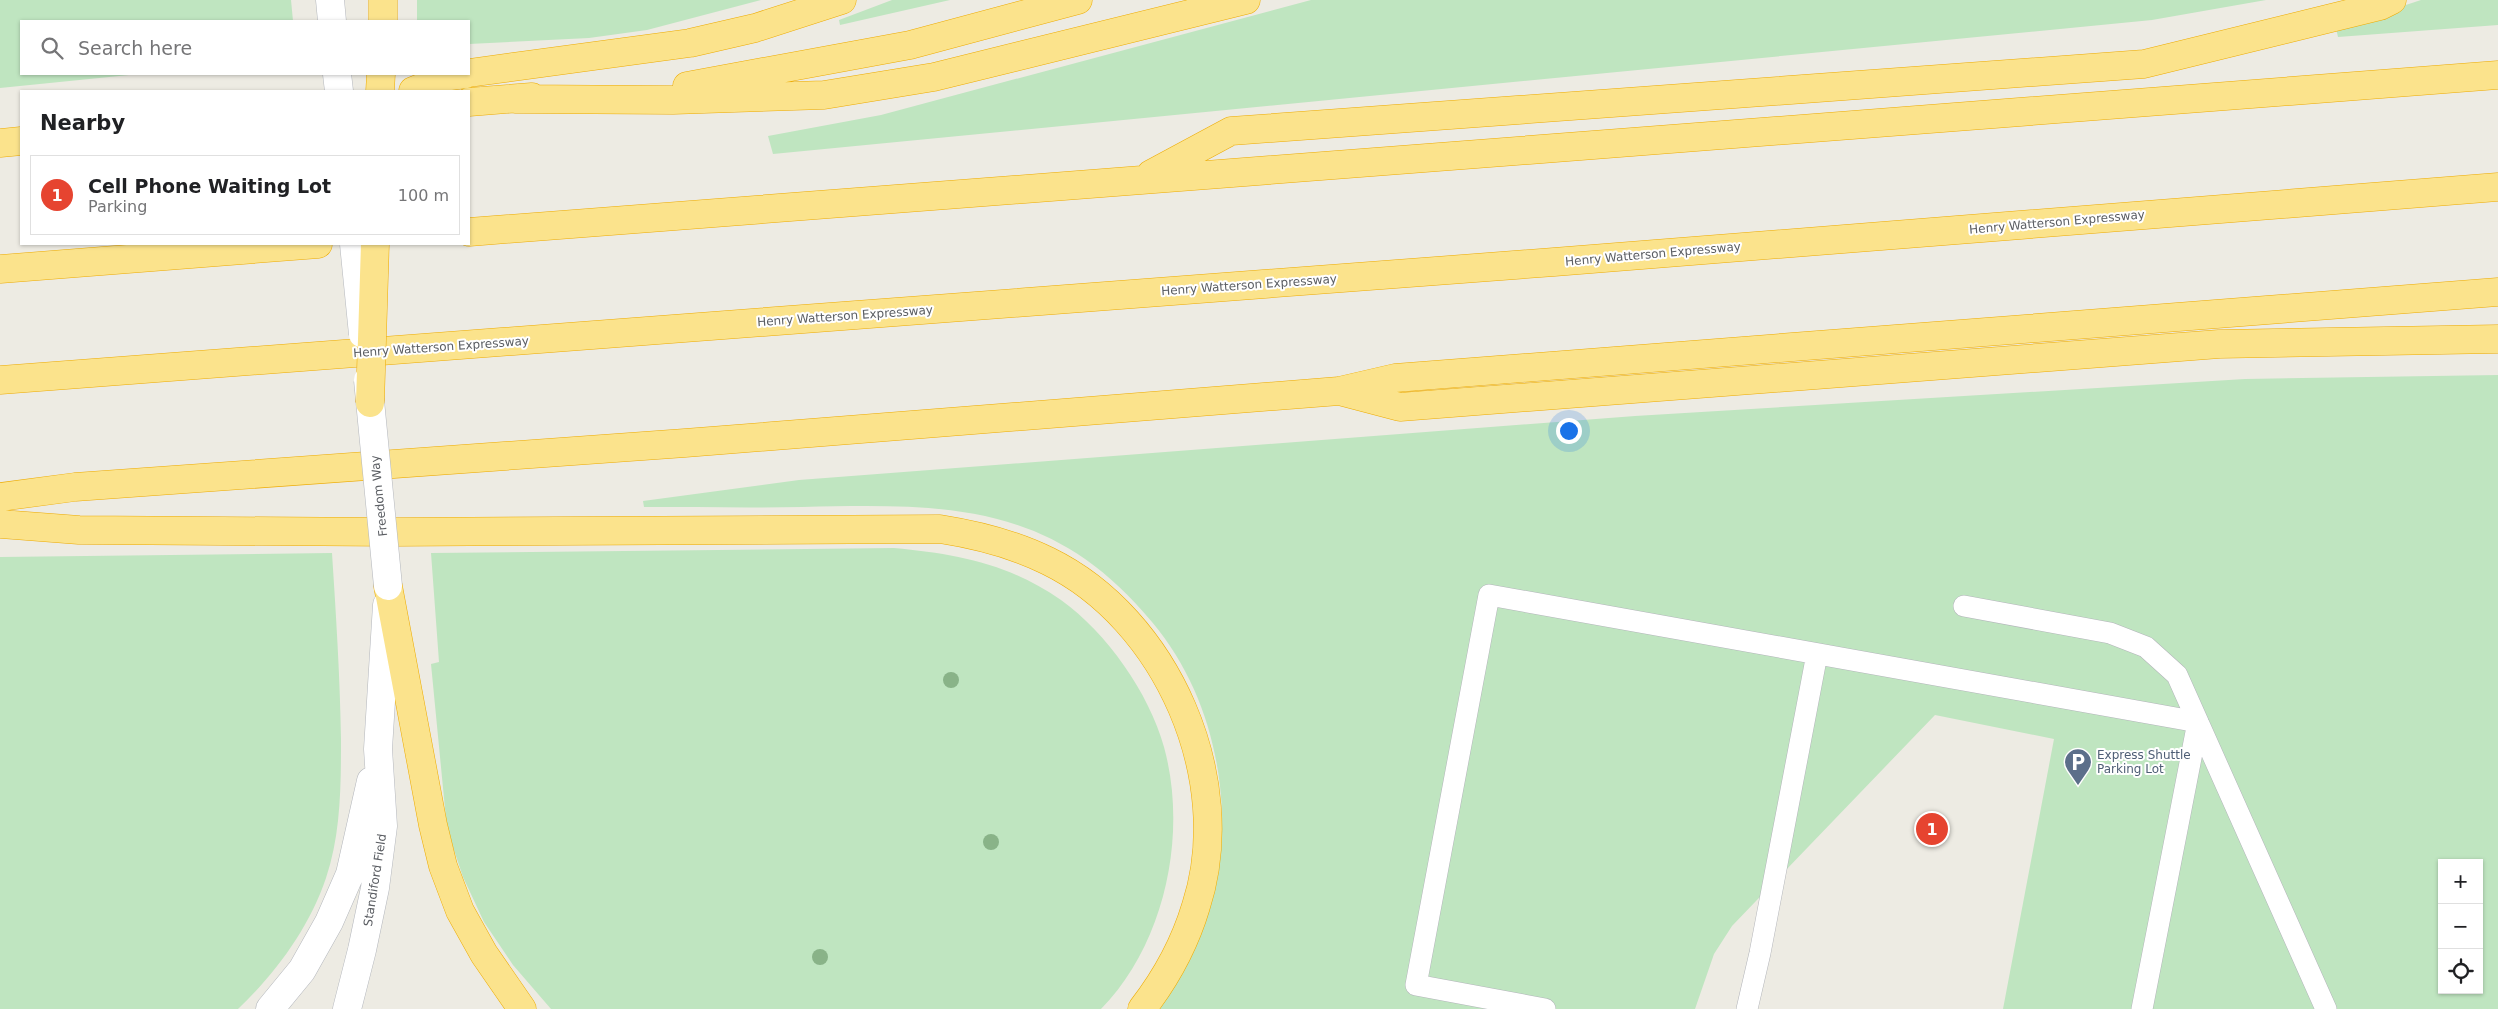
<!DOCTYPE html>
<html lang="en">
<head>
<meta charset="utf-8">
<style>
	:root { --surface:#fff; --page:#f2f2f2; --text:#202124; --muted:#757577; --line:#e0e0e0; --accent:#e64430 }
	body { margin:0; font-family:"DejaVu Sans",sans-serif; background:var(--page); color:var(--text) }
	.controls { position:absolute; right:15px; bottom:15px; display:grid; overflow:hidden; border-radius:0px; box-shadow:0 1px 4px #0004 }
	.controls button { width:45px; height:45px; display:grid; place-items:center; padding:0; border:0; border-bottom:1px solid var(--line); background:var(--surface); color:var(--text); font:25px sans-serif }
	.you { position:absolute; left:1568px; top:430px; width:18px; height:18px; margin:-12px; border:4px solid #fff; border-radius:50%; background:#1a73e8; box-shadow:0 0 0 8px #1a73e833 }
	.badge { display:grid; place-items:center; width:32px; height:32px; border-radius:50%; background:var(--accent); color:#fff; font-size:16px; font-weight:700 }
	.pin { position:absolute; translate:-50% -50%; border:2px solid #fff; box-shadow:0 1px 5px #0006 }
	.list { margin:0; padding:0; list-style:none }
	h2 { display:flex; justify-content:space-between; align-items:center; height:65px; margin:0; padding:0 20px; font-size:21px }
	h2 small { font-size:16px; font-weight:400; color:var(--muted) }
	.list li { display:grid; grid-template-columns:32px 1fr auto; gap:15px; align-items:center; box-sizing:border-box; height:80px; margin:0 10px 10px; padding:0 10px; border:1px solid var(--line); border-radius:0px }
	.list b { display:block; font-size:19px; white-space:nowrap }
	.list p { margin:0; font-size:16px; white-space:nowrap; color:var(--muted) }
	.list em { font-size:16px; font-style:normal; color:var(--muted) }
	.icon { flex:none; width:28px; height:28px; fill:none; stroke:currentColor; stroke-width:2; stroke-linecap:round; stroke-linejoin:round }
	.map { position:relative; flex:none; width:2498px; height:1009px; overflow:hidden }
	.search { position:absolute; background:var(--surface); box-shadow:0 1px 4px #0004; left:20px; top:20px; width:450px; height:55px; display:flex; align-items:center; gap:12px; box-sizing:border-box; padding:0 18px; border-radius:0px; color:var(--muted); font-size:19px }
	.panel { position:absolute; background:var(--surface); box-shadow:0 1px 4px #0004; left:20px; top:90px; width:450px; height:155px; border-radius:0px }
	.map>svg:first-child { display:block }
	.green { fill:#bfe5c0; fill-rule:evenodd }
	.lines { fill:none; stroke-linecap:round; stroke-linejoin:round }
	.lane-casing { stroke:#b3b5ba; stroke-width:22 }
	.secondary-casing { stroke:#b4b7bd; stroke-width:29 }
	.highway-casing { stroke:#edab03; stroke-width:29 }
	.lane { stroke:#fff; stroke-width:21 }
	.secondary { stroke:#fff; stroke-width:28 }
	.highway { stroke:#fbe38c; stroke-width:28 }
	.secondary-bridge-casing { stroke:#b4b7bd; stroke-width:29; stroke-linecap:butt }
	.highway-bridge-casing { stroke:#edab03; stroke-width:29; stroke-linecap:butt }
	.secondary-bridge { stroke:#fff; stroke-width:28 }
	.highway-bridge { stroke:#fbe38c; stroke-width:28 }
	.tree { fill:#89b388 }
	.labels { text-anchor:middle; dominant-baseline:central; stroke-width:4; stroke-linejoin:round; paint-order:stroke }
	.street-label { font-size:12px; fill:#5b5e63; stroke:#fff }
	.service-label { font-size:12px; fill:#4e5e75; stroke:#fff; text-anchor:start }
</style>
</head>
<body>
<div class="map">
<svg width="2498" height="1009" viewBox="0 0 2498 1009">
	<rect width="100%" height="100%" fill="#edebe3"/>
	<path class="green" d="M 0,0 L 291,0 L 293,21 L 21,21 L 21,74 L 139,74 L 0,88 Z
		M 417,0 L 761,0 L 647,30 L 589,38 L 469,44 L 469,21 L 417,21 Z
		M 892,0 L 950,0 L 840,25 L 839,20 Z
		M 1311,0 L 2266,0 L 2152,20 L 773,154 L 768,136 L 881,115 Z
		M 2421,0 L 2498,0 L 2498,25 L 2338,37 L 2336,28 Z
		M 2498,375 L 2498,1009 L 2003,1009 L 2054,739 L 1935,715 L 1732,926 L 1714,954 L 1695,1009 L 1152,1009 L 1222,812 C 1219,742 1197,676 1152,622 C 1052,501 946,504 802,507 C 749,508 697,507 644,507 L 643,501 L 799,480 L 1635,416 L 2245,379 ZM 2442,863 L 2479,863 L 2479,990 L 2442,990 Z
		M 894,548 C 956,554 1008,563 1061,600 C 1107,633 1149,693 1164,747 C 1188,834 1165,944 1101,1009 L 551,1009 L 513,965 L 484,922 L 463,877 L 447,829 L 431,664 L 439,662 L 431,553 Z
		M 332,553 C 336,615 340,676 341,739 C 341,784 341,834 326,878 C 309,928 276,973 238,1009 L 0,1009 L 0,557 Z"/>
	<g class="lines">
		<g class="lane-casing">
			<path id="lane" d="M 1964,606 L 2110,633 L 2146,647 L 2177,675 L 2326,1009
				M 1545,1009 L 1416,985 L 1489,595 L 2198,722 L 2142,1009
				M 1747,1009 L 1760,953 L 1817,654"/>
		</g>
		<g class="secondary-casing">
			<path id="secondary" d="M 330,0 L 332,21
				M 337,74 L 339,91
				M 270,1009 L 302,970 L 329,922 L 350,874 L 371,781
				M 347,1009 L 362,950 L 375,888 L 383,826 L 378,749 L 387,605"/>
		</g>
		<g class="highway-casing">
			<path id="highway" d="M 383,21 L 383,0
				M 469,73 L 690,43 L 755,28 L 842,0
				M 687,86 L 910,45 L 1078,0
				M 380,91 L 381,74
				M 413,91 L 450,76 L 466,74
				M 515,99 L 673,100 L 824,95 L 934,77 L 1246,0
				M 469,102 L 532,97
				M 0,143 L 21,141
				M 1151,174 L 1231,131 L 2144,64 L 2380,6 L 2392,0
				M 469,232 L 2498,75
				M 0,269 L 318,244
				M 0,380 L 1554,262 L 2498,187
				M 1343,392 L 1400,407 L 2219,344 L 2498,339
				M 0,497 L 75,487 L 685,443 L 1339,391 L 1395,378 L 2498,292
				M 0,524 L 79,530 L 391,532 L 940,529 C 978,535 1014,544 1048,561 C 1167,619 1237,779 1196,906 C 1185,943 1166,978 1142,1009
				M 388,586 L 433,825 L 443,866 L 460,911 L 484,954 L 522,1009"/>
		</g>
		<use href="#lane" class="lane"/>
		<use href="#secondary" class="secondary"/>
		<use href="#highway" class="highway"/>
		<g class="secondary-bridge-casing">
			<path id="secondary-bridge" d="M 354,244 L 363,334
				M 368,380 L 388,586"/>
		</g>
		<g class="highway-bridge-casing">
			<path id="highway-bridge" d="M 370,403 L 375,244"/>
		</g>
		<use href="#secondary-bridge" class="secondary-bridge"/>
		<use href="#highway-bridge" class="highway-bridge"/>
	</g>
	<g class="tree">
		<circle cx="951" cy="680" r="8"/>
		<circle cx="991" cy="842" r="8"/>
		<circle cx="820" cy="957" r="8"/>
	</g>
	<defs>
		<g id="parking-pin" transform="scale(1.4375)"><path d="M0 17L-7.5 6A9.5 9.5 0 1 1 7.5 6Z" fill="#5c6f8a" stroke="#fff"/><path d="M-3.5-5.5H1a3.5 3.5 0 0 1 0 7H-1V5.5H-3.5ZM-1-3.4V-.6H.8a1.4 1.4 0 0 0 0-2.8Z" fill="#fff"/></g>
	</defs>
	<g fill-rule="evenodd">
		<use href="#parking-pin" x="2078" y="762"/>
	</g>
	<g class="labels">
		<g class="street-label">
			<text transform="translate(2057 222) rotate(-5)">Henry Watterson Expressway</text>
			<text transform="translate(1653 254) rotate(-5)">Henry Watterson Expressway</text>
			<text transform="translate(1249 285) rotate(-4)">Henry Watterson Expressway</text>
			<text transform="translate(845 316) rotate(-4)">Henry Watterson Expressway</text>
			<text transform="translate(441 347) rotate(-4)">Henry Watterson Expressway</text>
			<text transform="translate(379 496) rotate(-96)">Freedom Way</text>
			<text transform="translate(375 880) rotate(-81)">Standiford Field</text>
		</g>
		<g class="service-label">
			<text x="2097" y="755">Express Shuttle<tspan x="2097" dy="14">Parking Lot</tspan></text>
		</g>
	</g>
</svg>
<div class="controls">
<button>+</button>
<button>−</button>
<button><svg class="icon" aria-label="locate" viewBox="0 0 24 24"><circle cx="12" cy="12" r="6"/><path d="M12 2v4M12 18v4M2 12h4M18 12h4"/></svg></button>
</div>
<div class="you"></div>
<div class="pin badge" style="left:1932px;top:829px">1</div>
<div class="search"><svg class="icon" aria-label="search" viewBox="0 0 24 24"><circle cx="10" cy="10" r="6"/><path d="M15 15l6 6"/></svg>Search here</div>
<section class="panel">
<h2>Nearby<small></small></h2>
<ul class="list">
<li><span class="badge">1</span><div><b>Cell Phone Waiting Lot</b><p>Parking</p></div><em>100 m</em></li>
</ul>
</section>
</div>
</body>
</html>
